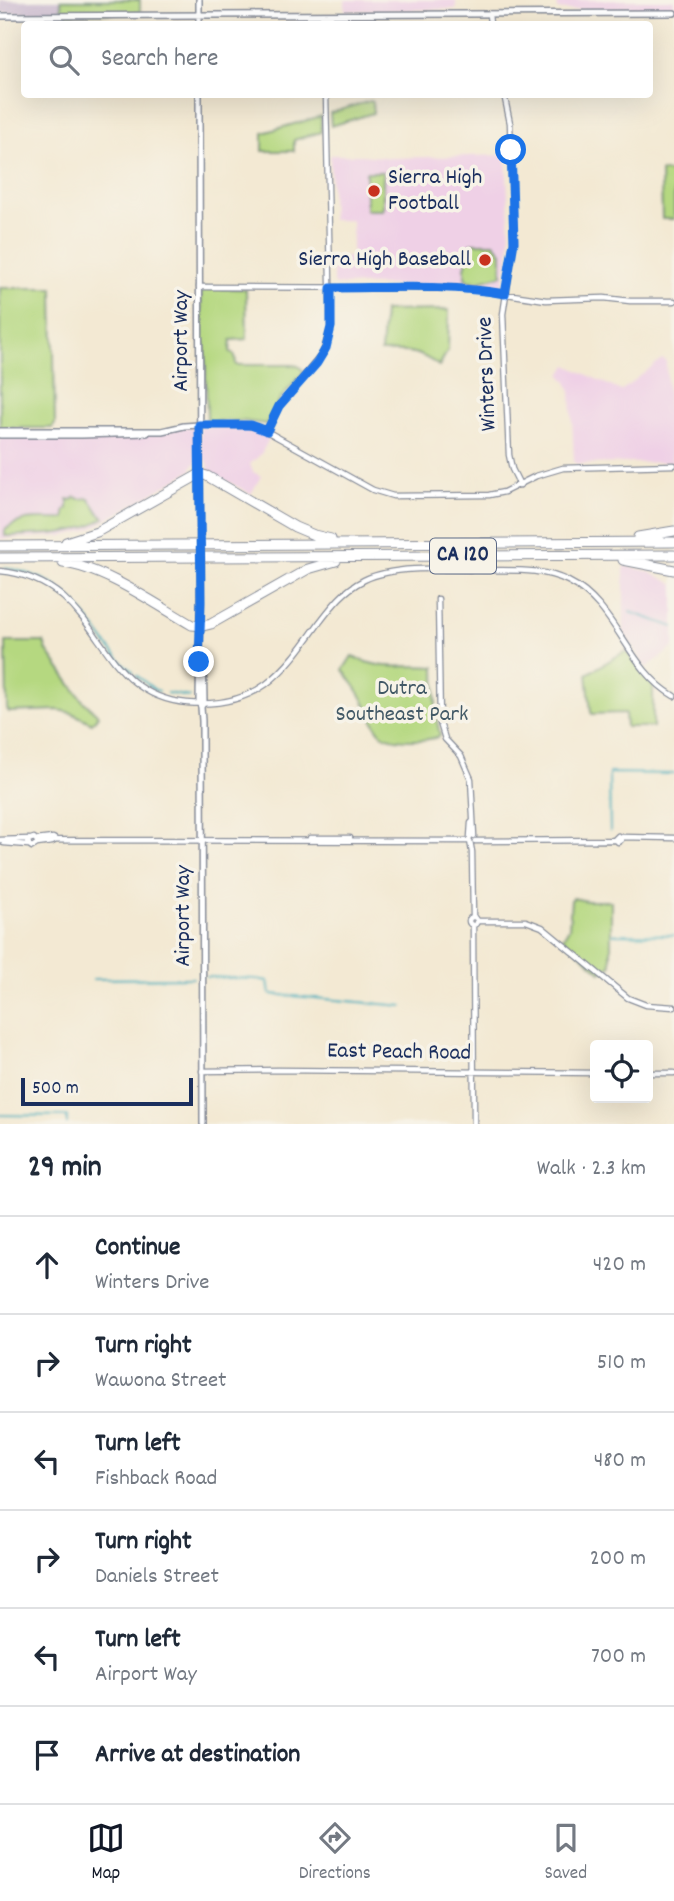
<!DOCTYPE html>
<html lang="en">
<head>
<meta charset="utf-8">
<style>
	:root { --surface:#fff; --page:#f6f6f7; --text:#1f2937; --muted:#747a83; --line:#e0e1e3; --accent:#111827 }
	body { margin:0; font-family:Dekko,sans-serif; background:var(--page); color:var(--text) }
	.controls { position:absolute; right:21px; bottom:21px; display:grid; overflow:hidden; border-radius:7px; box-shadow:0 7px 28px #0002 }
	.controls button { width:63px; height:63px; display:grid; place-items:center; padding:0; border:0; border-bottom:2px solid var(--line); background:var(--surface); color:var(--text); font:35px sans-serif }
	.scale { position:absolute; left:21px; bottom:18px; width:172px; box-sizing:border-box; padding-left:7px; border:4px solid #1b2f5e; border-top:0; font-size:19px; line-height:24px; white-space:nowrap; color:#1b2f5e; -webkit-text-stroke:5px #f7f3e8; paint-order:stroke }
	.stop { position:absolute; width:21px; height:21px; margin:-16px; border:5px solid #1a73e8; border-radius:50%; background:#fff }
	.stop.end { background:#1a73e8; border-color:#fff; box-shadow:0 2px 7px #0008 }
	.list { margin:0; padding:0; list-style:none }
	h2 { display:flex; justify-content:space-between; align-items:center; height:91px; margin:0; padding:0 28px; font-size:30px }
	h2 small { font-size:23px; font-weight:400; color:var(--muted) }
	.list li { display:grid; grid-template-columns:46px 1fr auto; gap:21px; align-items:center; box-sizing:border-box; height:98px; padding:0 28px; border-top:2px solid var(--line) }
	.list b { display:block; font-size:26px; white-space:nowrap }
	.list p { margin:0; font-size:23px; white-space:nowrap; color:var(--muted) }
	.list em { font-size:23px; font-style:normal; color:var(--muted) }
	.icon { flex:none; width:38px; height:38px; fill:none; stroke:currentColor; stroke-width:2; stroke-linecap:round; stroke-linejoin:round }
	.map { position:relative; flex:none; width:674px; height:1124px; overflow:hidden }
	.search { position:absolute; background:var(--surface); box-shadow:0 7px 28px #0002; left:21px; right:21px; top:21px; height:77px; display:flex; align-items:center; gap:18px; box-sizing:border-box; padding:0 24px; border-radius:7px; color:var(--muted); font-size:26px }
	.sheet { height:679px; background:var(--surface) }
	nav { display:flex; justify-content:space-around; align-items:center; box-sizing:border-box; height:98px; border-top:2px solid var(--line); background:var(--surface); font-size:19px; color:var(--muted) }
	nav a { display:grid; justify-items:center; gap:4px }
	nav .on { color:var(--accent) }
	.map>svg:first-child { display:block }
	.built { fill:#efd0e6 }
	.industrial { fill:#cdbed2 }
	.green { fill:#b5d880; stroke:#68846f; stroke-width:2 }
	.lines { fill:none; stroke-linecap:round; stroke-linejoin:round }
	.stream { stroke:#3dabbb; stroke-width:2 }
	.tertiary-casing { stroke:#878c98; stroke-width:7 }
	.secondary-casing { stroke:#878c98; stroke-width:8 }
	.motorway-casing { stroke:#878c98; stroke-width:11 }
	.tertiary { stroke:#fff; stroke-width:4.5 }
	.secondary { stroke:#fff; stroke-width:5 }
	.motorway { stroke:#fff; stroke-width:9 }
	.secondary-bridge-casing { stroke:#878c98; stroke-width:8; stroke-linecap:butt }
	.secondary-bridge { stroke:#fff; stroke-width:5 }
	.route { stroke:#1a73e8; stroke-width:9 }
	.poi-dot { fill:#c8321e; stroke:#f7f3e8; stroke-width:2.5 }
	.labels { text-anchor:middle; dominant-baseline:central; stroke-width:7; stroke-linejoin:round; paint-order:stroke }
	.shield { fill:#f7f3e8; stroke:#5d6a87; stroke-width:2 }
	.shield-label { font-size:21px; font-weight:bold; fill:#1b2f5e }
	.poi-label { font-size:23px; fill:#1b2f5e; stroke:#f7f3e8; text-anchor:start }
	.street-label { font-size:23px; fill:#1b2f5e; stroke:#f7f3e8 }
	.park-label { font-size:23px; fill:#425966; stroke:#f7f3e8 }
</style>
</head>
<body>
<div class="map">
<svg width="674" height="1124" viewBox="0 0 674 1124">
	<rect width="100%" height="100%" fill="#f7f3e8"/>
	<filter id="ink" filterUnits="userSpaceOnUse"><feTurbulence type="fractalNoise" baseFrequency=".0143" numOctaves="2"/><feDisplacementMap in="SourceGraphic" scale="14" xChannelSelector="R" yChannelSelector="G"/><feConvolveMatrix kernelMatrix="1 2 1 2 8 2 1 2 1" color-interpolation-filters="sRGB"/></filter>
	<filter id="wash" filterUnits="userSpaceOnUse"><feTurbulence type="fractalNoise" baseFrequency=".00686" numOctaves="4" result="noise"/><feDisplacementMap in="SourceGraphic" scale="28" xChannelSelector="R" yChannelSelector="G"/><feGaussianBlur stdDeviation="1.57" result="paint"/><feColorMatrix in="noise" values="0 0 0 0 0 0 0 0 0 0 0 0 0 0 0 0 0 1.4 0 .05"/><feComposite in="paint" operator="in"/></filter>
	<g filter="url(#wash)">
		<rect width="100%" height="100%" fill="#f3e9d3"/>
		<path class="built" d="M 345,0 L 456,0 L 456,9 L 345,11 Z
			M 557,0 L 674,0 L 674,9 L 557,10 Z
			M 331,155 L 362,155 L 393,158 L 506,155 L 510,239 L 509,253 L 502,287 L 499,290 L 465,285 L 335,285 L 333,283 L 333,258 L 352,257 L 352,220 L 332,220 L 330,157 Z
			M 662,359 L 666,361 L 672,462 L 577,464 L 574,462 L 571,392 L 567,382 L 561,375 L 567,365 L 621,391 Z
			M 184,427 L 197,427 L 199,459 L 192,467 L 192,470 L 96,526 L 85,531 L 64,536 L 0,539 L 0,436 L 142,434 L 159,433 Z
			M 200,427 L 249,427 L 271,435 L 261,454 L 250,464 L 253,472 L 261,476 L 251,494 L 209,471 L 208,462 L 201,459 Z
			M 624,566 L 648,571 L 674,584 L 674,647 L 646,668 L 624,632 Z"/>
		<path class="industrial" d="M 0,0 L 61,0 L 62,14 L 0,13 Z"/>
		<path class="green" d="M 61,0 L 140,0 L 140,13 L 62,14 Z
			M 370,101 L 373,102 L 373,113 L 331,126 L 330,113 Z
			M 321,116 L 321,132 L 294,140 L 294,151 L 263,151 L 263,133 Z
			M 366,172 L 383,172 L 383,210 L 366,210 Z
			M 661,172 L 674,172 L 674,219 L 662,219 Z
			M 471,243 L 494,243 L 502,252 L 502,275 L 480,281 L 469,281 L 465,278 L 465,268 Z
			M 0,288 L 53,288 L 55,424 L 52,428 L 0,428 Z
			M 201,288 L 246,289 L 247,339 L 231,340 L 230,351 L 235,356 L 236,365 L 292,365 L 298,366 L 304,371 L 281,398 L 266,424 L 242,421 L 211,421 L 207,419 L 205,343 L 202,342 Z
			M 449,310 L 448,350 L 439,366 C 418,350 406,351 381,352 L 384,311 Z
			M 75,497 L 79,499 L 89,498 L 101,516 L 102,515 L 104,518 C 74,537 40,534 5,536 L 5,530 C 23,515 43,520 65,519 L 65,510 L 68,509 L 68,499 L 72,500 Z
			M 6,642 L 44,642 L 47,651 L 83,701 L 98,715 L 92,723 L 72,713 L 58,710 L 9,712 L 7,709 Z
			M 624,652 L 627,652 L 653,686 L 653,727 L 626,727 L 625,713 L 592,714 L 591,712 L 587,674 Z
			M 352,656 C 384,672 402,664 435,667 L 436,715 L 440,736 C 431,740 422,740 412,740 C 376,740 379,732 365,703 C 359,691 351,680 343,670 Z
			M 573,898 L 587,901 L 611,901 L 611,966 L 605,968 L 601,972 L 563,938 L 569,928 L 571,900 Z"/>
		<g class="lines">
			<path class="stream" d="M 5,568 C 55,576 71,596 100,635 C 110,649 119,661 133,672
				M 630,612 L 674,627
				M 136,675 L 155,690 L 159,691
				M 167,693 L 190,697
				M 610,831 L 609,773 L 674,774
				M 613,934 L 674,935
				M 207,977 L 255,979 L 268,981 L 270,994 L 403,1006
				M 93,979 L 193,978
				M 0,1115 L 67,1116 L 67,1124"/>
		</g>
	</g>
	<g filter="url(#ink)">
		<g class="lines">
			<g class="tertiary-casing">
				<path id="tertiary" d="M 489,14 L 490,24
					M 324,15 L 324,24
					M 504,94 L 510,123 L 514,242 L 503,314 L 509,455 L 512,469 L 520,485
					M 199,287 L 456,288 L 474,289 L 546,300 L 604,298 L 630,301 L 674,301
					M 199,425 L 244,425 L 259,427 L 373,490 L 393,496 L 489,495 L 504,492 L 536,476 L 563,468 L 674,465
					M 267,430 L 279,406 L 323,353 L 331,327 L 326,94
					M 0,571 C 22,573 45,582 63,597 C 107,636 116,696 187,703 C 257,709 283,674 319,623 C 332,606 344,590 364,580 C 395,565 446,569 480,570 C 510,571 540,567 568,581 C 617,605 627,669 674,696
					M 438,599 L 440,723 L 445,739 L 461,756 L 471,779 L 474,836
					M 618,836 L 621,840 L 618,842 L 615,839 Z
					M 470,837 L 471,823 L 473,821
					M 621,837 L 674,838
					M 310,838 L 350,838
					M 0,840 L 29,839
					M 36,840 L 53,838 L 56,840 L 52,842 L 37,844 L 32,847 L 29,845 L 28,840 L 34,838 L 37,841 L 37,844
					M 56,840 L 470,841
					M 470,841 L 472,852 L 473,917
					M 475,841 L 615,840
					M 4,843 L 28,845
					M469 921a4 4 0 1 1 8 0a4 4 0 1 1-8 0Z
					M 477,921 L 526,921 L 542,927 L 628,998 L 646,1005 L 674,1007
					M 473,925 L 474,1124
					M 202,1071 L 278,1070 L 595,1073
					M 648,1073 L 674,1073"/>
			</g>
			<g class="secondary-casing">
				<path id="secondary" d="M 199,0 L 199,24
					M 0,16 L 674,13
					M 199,94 L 200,540
					M 0,431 L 162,431 L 184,426 L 199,425
					M 0,435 L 82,435 L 147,433
					M 201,562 L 199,702 L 201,707 L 202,721 L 203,1124
					M 201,707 L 204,702 L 203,652"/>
			</g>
			<g class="motorway-casing">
				<path id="motorway" d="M 638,537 L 674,531
					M 66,542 L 97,532 L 200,474 L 207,476 L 295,527 L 314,535 L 331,539
					M 0,546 L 674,542
					M 0,558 L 674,555
					M 623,560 L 674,570
					M 63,563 C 105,568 155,604 192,625 L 203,626 L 211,624 L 308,569 L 336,561"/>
			</g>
			<use href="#tertiary" class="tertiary"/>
			<use href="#secondary" class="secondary"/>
			<use href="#motorway" class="motorway"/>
			<g class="secondary-bridge-casing">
				<path id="secondary-bridge" d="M 200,540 L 201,562"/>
			</g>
			<use href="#secondary-bridge" class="secondary-bridge"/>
		</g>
	</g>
	<g class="lines" filter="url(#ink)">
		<path class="route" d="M 199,662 L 201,602 L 199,425 L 251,425 L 267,431 L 279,406 L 317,363 L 326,348 L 331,327 L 331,288 C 389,288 448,284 505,294 L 514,242 L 511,150"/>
	</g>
	<g class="poi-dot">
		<circle cx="374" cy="191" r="7"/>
		<circle cx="485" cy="260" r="7"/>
	</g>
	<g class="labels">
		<rect class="shield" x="430" y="538.5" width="66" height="35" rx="5"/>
		<g class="shield-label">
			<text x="463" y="556">CA 120</text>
		</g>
		<g class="poi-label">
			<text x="388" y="178">Sierra High<tspan x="388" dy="26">Football</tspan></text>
			<text x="471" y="260" text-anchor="end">Sierra High Baseball</text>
		</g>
		<g class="street-label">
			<text transform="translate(182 341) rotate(-90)">Airport Way</text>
			<text transform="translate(488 374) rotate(-92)">Winters Drive</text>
			<text transform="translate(184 916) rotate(-90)">Airport Way</text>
			<text transform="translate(399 1053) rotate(1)">East Peach Road</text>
		</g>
		<g class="park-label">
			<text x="402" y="689">Dutra<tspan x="402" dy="26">Southeast Park</tspan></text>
		</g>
	</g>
</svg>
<div class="controls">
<button><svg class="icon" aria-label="locate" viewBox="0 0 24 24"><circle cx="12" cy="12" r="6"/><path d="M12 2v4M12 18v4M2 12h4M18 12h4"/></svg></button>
</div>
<div class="scale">500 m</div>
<div class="stop" style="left:511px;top:150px"></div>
<div class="stop end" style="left:199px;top:662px"></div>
<div class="search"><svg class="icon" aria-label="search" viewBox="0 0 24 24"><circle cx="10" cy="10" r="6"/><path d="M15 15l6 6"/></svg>Search here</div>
</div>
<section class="sheet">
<h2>29 min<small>Walk · 2.3 km</small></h2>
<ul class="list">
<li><svg class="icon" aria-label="ahead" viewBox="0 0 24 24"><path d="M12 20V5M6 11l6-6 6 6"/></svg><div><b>Continue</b><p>Winters Drive</p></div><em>420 m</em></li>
<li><svg class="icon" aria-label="right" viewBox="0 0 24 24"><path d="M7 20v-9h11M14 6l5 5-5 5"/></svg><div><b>Turn right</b><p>Wawona Street</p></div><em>510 m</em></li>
<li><svg class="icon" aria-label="left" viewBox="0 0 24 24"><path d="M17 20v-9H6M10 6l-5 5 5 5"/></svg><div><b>Turn left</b><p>Fishback Road</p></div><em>480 m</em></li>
<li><svg class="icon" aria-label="right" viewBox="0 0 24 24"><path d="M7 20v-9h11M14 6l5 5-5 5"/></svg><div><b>Turn right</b><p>Daniels Street</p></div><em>200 m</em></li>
<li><svg class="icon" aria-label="left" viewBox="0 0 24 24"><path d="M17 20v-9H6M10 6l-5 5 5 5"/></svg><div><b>Turn left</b><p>Airport Way</p></div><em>700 m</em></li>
<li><svg class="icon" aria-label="arrive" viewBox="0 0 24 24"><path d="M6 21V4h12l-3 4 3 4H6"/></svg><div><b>Arrive at destination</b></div></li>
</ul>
</section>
<nav>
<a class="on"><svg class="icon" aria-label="map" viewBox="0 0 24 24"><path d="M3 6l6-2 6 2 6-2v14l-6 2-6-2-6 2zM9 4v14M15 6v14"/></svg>Map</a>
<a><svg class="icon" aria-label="directions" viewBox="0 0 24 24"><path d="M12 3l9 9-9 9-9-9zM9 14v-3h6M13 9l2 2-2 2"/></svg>Directions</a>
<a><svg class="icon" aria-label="saved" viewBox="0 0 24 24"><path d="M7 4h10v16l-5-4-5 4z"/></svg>Saved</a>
</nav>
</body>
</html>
